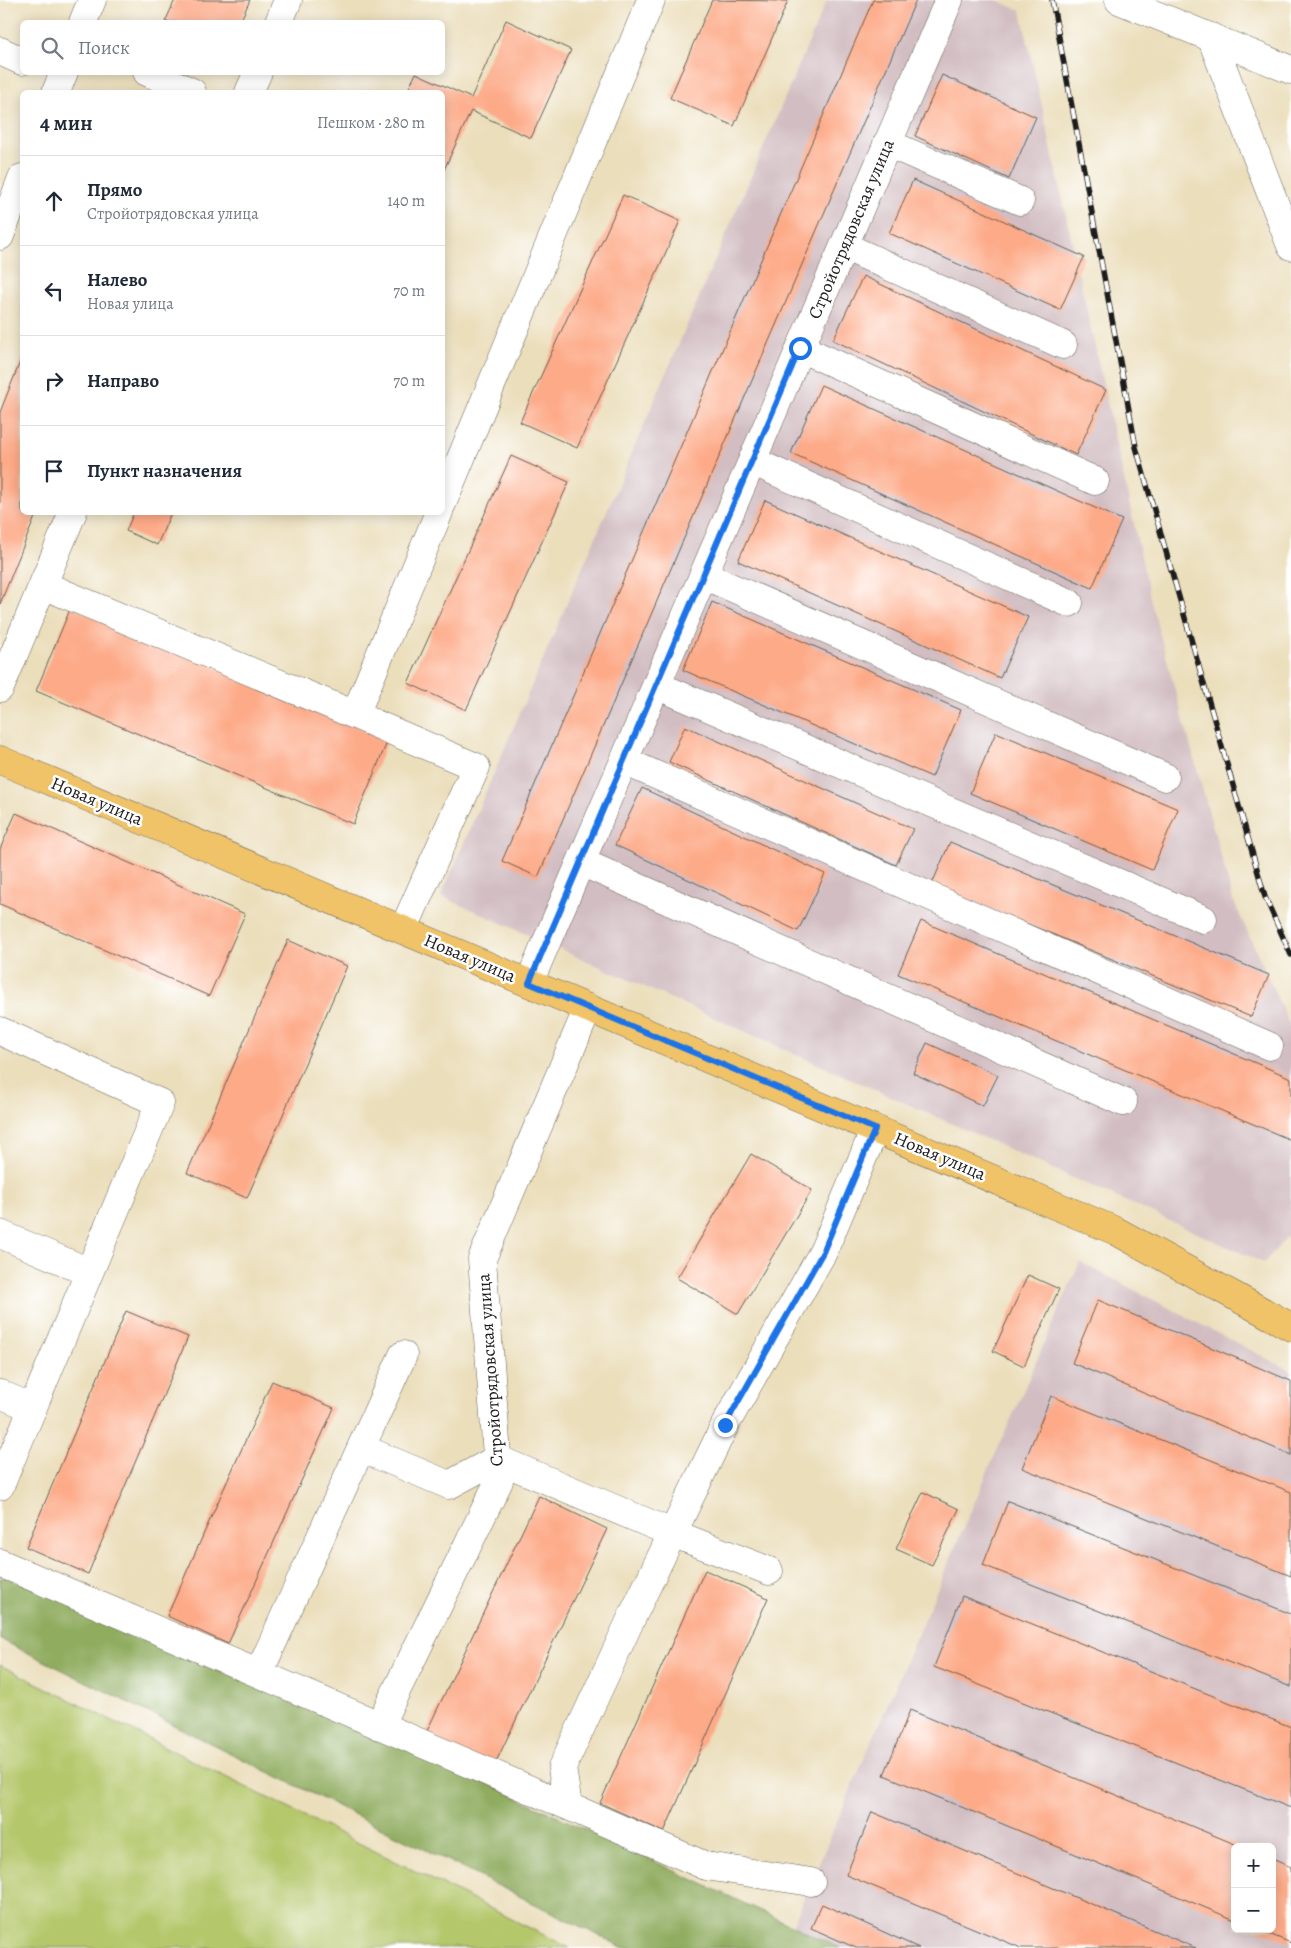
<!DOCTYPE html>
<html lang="ru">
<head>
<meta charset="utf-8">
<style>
	:root { --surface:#fff; --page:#f6f6f7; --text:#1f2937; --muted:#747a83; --line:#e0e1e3 }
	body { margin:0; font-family:Alegreya,serif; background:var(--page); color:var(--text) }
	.controls { position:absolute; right:15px; bottom:15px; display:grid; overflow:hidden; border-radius:8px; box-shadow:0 2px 12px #0003 }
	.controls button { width:45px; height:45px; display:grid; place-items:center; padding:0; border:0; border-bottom:1px solid var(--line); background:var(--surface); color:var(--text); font:25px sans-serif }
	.stop { position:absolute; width:15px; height:15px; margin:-11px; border:4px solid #1a73e8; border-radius:50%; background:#fff }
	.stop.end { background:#1a73e8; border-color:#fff; box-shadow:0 1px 5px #0008 }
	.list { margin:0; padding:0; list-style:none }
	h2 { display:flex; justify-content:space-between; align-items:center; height:65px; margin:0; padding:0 20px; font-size:21px }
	h2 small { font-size:16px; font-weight:400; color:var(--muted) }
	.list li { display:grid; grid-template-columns:32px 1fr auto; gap:15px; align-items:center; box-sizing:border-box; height:90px; padding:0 20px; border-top:1px solid var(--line) }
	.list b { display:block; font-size:19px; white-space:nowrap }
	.list p { margin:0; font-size:16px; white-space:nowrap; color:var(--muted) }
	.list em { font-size:16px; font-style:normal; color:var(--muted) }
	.icon { flex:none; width:28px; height:28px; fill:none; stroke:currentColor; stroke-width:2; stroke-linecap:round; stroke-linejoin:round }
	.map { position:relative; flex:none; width:1291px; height:1948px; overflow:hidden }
	.search { position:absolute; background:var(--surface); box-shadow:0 2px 12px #0003; left:20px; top:20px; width:425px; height:55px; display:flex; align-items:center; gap:12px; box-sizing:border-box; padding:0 18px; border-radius:8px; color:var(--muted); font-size:19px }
	.panel { position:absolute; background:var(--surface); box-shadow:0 2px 12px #0003; left:20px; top:90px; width:425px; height:425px; border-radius:8px }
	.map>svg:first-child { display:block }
	.industrial { fill:#d2bec2; fill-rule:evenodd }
	.green { fill:#b4c76b; stroke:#687244 }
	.forest { fill:#8fac5f; stroke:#56643e }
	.building { fill:#fdaa88 }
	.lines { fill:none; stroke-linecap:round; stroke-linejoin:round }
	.minor-casing { stroke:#646054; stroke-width:29 }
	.major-casing { stroke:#646054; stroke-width:29 }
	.minor { stroke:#fff; stroke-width:28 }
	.major { stroke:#f0c369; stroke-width:28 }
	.rail-casing { stroke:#1c1c1c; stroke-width:5.5 }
	.rail { stroke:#fff; stroke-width:4; stroke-dasharray:11; stroke-linecap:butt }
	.route { stroke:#1a73e8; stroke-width:6 }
	.labels { text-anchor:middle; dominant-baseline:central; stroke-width:5; stroke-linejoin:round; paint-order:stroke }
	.street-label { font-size:18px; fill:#1c1c1c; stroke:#fff }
</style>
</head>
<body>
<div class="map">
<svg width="1291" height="1948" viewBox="0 0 1291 1948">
	<rect width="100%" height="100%" fill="#fff"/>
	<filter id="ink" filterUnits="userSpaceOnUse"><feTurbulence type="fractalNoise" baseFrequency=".02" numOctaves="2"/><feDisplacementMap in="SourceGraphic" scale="10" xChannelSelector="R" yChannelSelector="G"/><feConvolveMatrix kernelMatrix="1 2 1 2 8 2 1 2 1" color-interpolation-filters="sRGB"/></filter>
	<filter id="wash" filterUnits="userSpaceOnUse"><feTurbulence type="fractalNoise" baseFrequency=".0096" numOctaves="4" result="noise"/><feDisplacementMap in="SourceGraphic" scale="20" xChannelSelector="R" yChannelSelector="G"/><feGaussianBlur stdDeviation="1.12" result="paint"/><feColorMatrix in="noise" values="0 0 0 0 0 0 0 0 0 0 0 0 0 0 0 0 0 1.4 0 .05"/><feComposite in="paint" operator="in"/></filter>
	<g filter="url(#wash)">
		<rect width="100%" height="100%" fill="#ebdebb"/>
		<path class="industrial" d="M 827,0 L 997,0 L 1021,11 L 1151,602 L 1233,900 L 1291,1028 L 1291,1232 L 1264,1263 L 441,896 Z
			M 1080,1262 L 1291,1371 L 1291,1948 L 840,1948 L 792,1926 L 988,1471 ZM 1235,1847 L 1272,1847 L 1272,1929 L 1235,1929 Z"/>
		<path class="green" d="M 0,1665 L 570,1948 L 0,1948 Z"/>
		<path class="forest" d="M 29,1570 L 840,1948 L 624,1948 L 0,1639 L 0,1579 Z"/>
		<g id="blocks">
			<path class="building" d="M 175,0 L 250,0 L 240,22 L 165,22 Z
				M 712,0 L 788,1 L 734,126 L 670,98 Z
				M 873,0 L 916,0 L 538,877 L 502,861 Z
				M 506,20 L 571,50 L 531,138 L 471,111 L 442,174 L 442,92 L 407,92 L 416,73 L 471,98 Z
				M 942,75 L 1036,117 L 1009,179 L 915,136 Z
				M 913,180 L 1084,257 L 1060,310 L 889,233 Z
				M 623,195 L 680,221 L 577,448 L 520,422 Z
				M 863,276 L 1106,390 L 1076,455 L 833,340 Z
				M 22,357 L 22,512 L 37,512 L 0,604 L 0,412 Z
				M 821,385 L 1122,520 L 1092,588 L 791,453 Z
				M 511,456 L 569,482 L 466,710 L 408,683 Z
				M 765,500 L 1028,617 L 1000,678 L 738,561 Z
				M 134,512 L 171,513 L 157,545 L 126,531 Z
				M 712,602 L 961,710 L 932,777 L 683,670 Z
				M 71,607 L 388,740 L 353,824 L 36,691 Z
				M 685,726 L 913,829 L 896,865 L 669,762 Z
				M 996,732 L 1178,809 L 1152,870 L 970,793 Z
				M 642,788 L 825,874 L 798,931 L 615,845 Z
				M 16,813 L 245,914 L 209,996 L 0,904 L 0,849 Z
				M 950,842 L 1269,975 L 1251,1017 L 932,884 Z
				M 921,921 L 1291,1078 L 1291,1140 L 898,974 Z
				M 288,940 L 347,966 L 247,1198 L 187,1173 Z
				M 927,1043 L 998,1075 L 983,1106 L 913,1073 Z
				M 751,1154 L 812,1190 L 738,1314 L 677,1278 Z
				M 1028,1275 L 1059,1289 L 1024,1366 L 993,1351 Z
				M 1098,1300 L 1291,1381 L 1291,1455 L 1072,1363 Z
				M 126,1311 L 188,1337 L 88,1574 L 26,1547 Z
				M 272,1381 L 334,1408 L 228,1644 L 167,1616 Z
				M 1051,1396 L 1291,1492 L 1291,1576 L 1022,1468 Z
				M 923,1492 L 959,1509 L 932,1565 L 896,1549 Z
				M 539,1496 L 607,1529 L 493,1768 L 425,1735 Z
				M 1008,1501 L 1291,1614 L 1291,1687 L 983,1565 Z
				M 705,1570 L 768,1598 L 664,1832 L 600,1803 Z
				M 962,1596 L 1291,1727 L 1291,1808 L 934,1667 Z
				M 910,1710 L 1242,1847 L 1235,1847 L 1235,1920 L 884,1775 Z
				M 872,1812 L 1196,1948 L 1021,1948 L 846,1875 Z
				M 1272,1859 L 1291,1867 L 1291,1943 L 1257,1929 L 1272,1929 Z
				M 822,1904 L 919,1948 L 856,1948 L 811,1928 Z"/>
		</g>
	</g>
	<g filter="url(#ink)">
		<use href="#blocks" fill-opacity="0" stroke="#646054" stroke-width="1"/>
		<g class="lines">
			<g class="minor-casing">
				<path id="minor" d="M 1119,0 L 1291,70
					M 83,22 L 92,0
					M 279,22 L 288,0
					M 1211,37 L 1291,246
					M 0,51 L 22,61
					M 147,72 L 192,92
					M 56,92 L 64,72
					M 249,92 L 258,72
					M 887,143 L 1020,201
					M 0,236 L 22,178
					M 844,246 L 1063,345
					M 800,348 L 1095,481
					M 752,461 L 1069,603
					M 442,504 L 651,0
					M 703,575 L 1165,777
					M 43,585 L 355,715
					M 656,685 L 1203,919
					M 0,688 L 73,512
					M 624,761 L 1269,1046
					M 581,862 L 1123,1102
					M 403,930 L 476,767 L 355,715 L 439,512
					M 529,983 L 949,0
					M 0,1031 L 160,1103 L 0,1486
					M 0,1234 L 89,1272
					M 0,1394 L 33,1408
					M 361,1448 L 449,1485 L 497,1459 L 672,1533 L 769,1571
					M 0,1563 L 568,1806
					M 259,1673 L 403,1355
					M 379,1726 L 499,1481 L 482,1259 L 588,1008
					M 811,1882 L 706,1866 L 568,1806 L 562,1768 L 631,1619 L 725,1425 L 823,1252 L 875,1129"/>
			</g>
			<g class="major-casing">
				<path id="major" d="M 0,760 L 1116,1231 L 1291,1327"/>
			</g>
			<use href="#minor" class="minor"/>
			<use href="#major" class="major"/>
			<g class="rail-casing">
				<path id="rail" d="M 1052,0 L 1136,447 L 1265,897 L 1291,955"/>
			</g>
			<use href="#rail" class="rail"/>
		</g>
	</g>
	<g class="lines" filter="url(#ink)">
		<path class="route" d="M 725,1425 L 823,1252 L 875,1129 L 529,983 L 800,348"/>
	</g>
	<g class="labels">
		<g class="street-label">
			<text transform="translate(851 229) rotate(-67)">Стройотрядовская улица</text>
			<text transform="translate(97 801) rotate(23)">Новая улица</text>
			<text transform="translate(470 958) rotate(23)">Новая улица</text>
			<text transform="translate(940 1156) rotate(23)">Новая улица</text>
			<text transform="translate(490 1370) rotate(-94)">Стройотрядовская улица</text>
		</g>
	</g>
</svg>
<div class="controls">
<button>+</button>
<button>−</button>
</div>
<div class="stop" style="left:800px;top:348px"></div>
<div class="stop end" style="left:725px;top:1425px"></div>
<div class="search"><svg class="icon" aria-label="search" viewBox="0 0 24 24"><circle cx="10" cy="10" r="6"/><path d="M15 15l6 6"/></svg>Поиск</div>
<section class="panel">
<h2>4 мин<small>Пешком · 280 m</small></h2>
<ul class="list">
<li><svg class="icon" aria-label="ahead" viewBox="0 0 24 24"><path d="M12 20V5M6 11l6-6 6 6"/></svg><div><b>Прямо</b><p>Стройотрядовская улица</p></div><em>140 m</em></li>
<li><svg class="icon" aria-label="left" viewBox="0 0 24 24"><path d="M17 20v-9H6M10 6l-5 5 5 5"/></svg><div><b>Налево</b><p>Новая улица</p></div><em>70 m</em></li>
<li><svg class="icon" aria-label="right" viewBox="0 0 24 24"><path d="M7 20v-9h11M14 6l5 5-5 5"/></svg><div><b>Направо</b></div><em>70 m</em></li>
<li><svg class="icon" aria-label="arrive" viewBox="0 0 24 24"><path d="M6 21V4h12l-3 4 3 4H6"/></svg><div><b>Пункт назначения</b></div></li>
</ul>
</section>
</div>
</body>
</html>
